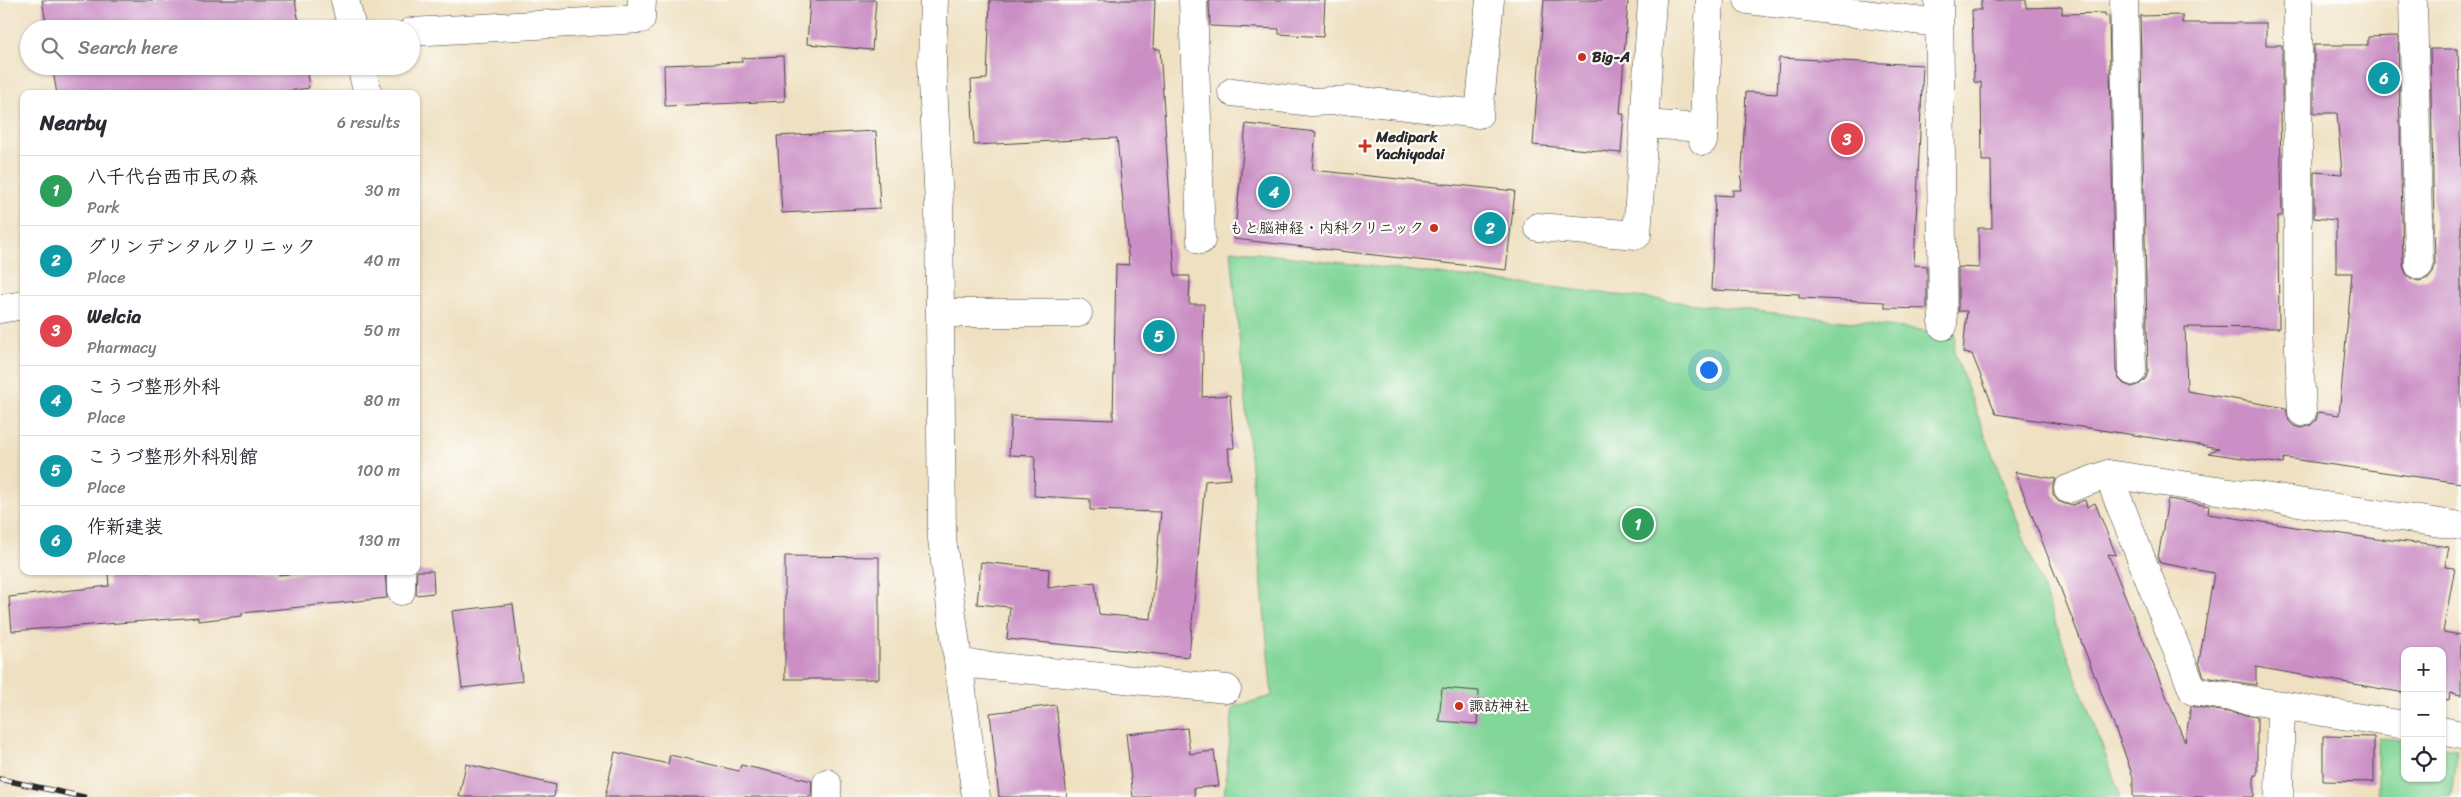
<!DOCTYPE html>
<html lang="en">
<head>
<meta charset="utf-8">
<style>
	:root { --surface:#fff; --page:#f7f7f7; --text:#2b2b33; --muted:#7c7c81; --line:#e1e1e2; --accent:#c8321e }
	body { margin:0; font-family:Sriracha,"Klee One",sans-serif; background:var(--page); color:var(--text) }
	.controls { position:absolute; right:15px; bottom:15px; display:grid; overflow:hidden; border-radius:10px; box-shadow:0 1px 4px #0004 }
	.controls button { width:45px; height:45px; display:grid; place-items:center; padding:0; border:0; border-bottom:1px solid var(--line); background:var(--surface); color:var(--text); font:25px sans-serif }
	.you { position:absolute; left:1708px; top:369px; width:18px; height:18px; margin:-12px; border:4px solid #fff; border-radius:50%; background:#1a73e8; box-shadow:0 0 0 8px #1a73e833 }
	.badge { display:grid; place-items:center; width:32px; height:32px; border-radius:50%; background:var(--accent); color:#fff; font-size:16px; font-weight:700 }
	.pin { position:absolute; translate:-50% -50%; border:2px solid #fff; box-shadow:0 1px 5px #0006 }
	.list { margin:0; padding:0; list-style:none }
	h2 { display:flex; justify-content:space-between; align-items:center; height:65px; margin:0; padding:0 20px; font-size:21px }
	h2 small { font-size:16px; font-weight:400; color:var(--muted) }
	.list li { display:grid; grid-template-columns:32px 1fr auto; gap:15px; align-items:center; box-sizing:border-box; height:70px; padding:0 20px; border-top:1px solid var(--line) }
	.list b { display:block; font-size:19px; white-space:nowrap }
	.list p { margin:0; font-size:16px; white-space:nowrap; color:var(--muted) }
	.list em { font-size:16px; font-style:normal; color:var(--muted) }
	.icon { flex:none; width:28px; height:28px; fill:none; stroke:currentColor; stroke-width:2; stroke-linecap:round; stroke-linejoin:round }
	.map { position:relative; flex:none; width:2461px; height:797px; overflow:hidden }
	.search { position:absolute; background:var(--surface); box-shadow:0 1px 4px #0004; left:20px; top:20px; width:400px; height:55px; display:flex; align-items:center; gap:12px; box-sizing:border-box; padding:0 18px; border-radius:28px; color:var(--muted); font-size:19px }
	.panel { position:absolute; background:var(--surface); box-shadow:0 1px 4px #0004; left:20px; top:90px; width:400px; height:485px; border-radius:10px }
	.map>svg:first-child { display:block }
	.green { fill:#82d699; stroke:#568062 }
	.building { fill:#cb8fc6 }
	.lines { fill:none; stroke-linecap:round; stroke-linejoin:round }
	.minor-casing { stroke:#484642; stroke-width:29 }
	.minor { stroke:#fff; stroke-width:28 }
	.rail-casing { stroke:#2b2b2b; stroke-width:5.5 }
	.rail { stroke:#fdfcf7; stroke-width:4; stroke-dasharray:11; stroke-linecap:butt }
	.poi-dot { fill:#c8321e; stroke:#fdfcf7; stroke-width:2 }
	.labels { text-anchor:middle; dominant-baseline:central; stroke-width:4.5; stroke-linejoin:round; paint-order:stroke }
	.poi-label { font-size:15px; font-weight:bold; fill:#2b2b2b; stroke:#fdfcf7; text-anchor:start }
</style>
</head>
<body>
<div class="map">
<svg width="2461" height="797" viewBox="0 0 2461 797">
	<rect width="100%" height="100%" fill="#fdfcf7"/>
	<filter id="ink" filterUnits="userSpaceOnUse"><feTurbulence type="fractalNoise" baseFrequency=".02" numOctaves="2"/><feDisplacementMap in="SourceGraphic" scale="10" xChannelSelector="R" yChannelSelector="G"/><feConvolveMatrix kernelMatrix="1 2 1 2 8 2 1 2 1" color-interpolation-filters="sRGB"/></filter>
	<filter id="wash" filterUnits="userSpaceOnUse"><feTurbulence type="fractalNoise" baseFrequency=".0096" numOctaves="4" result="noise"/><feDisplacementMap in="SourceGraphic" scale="20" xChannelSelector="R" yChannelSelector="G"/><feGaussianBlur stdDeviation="1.12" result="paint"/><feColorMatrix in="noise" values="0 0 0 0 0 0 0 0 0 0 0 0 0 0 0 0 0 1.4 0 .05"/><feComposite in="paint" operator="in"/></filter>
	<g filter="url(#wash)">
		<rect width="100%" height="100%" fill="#efe0c1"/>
		<path class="green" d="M 1231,250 L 1955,334 L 1954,352 L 2121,797 L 1224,797 L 1233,707 L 1272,696 Z
			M 2378,737 L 2405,741 L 2405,778 L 2442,778 L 2442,747 L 2457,749 L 2451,797 L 2378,797 Z"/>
		<g id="blocks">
			<path class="building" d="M 42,0 L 295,0 L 300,29 L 47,29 Z
				M 810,0 L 876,0 L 872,50 L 807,44 Z
				M 990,0 L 1155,0 L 1153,49 L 1160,49 L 1175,276 L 1190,276 L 1189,304 L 1204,304 L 1202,397 L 1230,395 L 1234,448 L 1228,448 L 1231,479 L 1205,481 L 1189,657 L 1007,639 L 1010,607 L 977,604 L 981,562 L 1049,569 L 1048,588 L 1095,582 L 1099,614 L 1151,619 L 1161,512 L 1090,510 L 1090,499 L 1034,496 L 1035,456 L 1009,455 L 1011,416 L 1113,420 L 1116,264 L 1129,265 L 1117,138 L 974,145 L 971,80 L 987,79 Z
				M 1209,0 L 1325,0 L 1323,37 L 1279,34 L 1279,29 L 1210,26 Z
				M 1544,0 L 1628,0 L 1620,114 L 1624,114 L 1621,153 L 1533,145 Z
				M 1981,0 L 2026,0 L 2026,8 L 2062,7 L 2062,14 L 2105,13 L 2105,16 L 2109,16 L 2116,371 L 2119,379 L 2124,384 L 2132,387 L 2140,384 L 2146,378 L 2148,371 L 2140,16 L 2182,15 L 2182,23 L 2266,23 L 2266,45 L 2282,45 L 2282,113 L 2280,113 L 2282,216 L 2278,216 L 2279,328 L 2185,327 L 2187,391 L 2286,408 L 2289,421 L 2294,426 L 2302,428 L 2311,425 L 2316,420 L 2318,412 L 2339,415 L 2352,273 L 2336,273 L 2336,220 L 2314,218 L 2314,172 L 2342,174 L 2337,113 L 2314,113 L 2314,45 L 2368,45 L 2368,37 L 2398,36 L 2403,265 L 2406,274 L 2412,279 L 2419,281 L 2428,278 L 2433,272 L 2435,265 L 2430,49 L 2458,49 L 2461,163 L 2461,483 L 2284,458 L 2283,464 L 2208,453 L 2219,448 L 1996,414 L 1972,354 L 1963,353 L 1967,311 L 1958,311 L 1958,267 L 1979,268 L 1978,228 L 1992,228 L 1991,161 L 1982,161 L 1981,82 L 1974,82 L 1972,10 L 1981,10 Z
				M 783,56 L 785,101 L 665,106 L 664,65 L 742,62 L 742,58 Z
				M 1779,58 L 1923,65 L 1914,265 L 1927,266 L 1927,309 L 1885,308 L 1885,302 L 1799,298 L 1799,294 L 1711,290 L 1715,195 L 1733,196 L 1733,190 L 1741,190 L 1746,92 L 1777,94 Z
				M 52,66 L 306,66 L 309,88 L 268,94 L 57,94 Z
				M 1246,124 L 1316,132 L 1312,170 L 1515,191 L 1506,270 L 1234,239 Z
				M 876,131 L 880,208 L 782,213 L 777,136 Z
				M 2015,472 L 2056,479 L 2053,486 L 2053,494 L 2058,501 L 2065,504 L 2072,505 L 2085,500 L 2087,507 L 2095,503 L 2116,555 L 2108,554 L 2185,742 L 2191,706 L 2257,717 L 2257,775 L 2254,775 L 2254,797 L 2133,797 L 2133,777 L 2122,746 Z
				M 2168,499 L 2209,506 L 2208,514 L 2383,540 L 2383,539 L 2416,543 L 2416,542 L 2449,547 L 2445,567 L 2455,568 L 2443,632 L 2461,635 L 2461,695 L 2450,693 L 2449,700 L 2442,699 L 2442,651 L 2405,651 L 2405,693 L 2256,667 L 2256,685 L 2204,677 L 2199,662 L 2214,573 L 2160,563 L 2158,558 Z
				M 785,556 L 879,557 L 879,679 L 785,679 Z
				M 139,571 L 277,571 L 278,575 L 323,571 L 385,571 L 387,598 L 242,613 L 242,616 L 198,621 L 198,617 L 12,631 L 9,597 L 109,586 L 108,574 Z
				M 417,571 L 433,571 L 434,593 L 416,595 Z
				M 513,604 L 522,681 L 462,688 L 452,611 Z
				M 1442,688 L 1479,691 L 1477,724 L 1439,721 Z
				M 1056,705 L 1067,797 L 999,797 L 990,713 Z
				M 1187,728 L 1190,754 L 1214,751 L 1219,786 L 1194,788 L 1195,797 L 1133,797 L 1126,734 Z
				M 2323,736 L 2374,737 L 2374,782 L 2323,781 Z
				M 615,752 L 668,764 L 670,755 L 739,771 L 741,765 L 812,781 L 811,797 L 605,797 Z
				M 466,764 L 556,785 L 554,797 L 459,797 Z"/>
		</g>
	</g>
	<g filter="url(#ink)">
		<use href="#blocks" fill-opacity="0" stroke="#484642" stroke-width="1"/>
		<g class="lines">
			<g class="minor-casing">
				<path id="minor" d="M 345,0 L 352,29
					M 934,0 L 932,61 L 939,205 L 942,539 L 976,797
					M 1193,0 L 1201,240
					M 1748,0 L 1939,23
					M 1939,0 L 1943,326
					M 2124,0 L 2132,371
					M 2298,0 L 2298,328 L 2302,412
					M 2413,0 L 2419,265
					M 411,32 L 641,19 L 642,0
					M 361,66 L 368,94
					M 1232,92 L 1311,102 L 1353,100 L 1479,114 L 1490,0
					M 1644,124 L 1704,128
					M 1703,141 L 1710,0
					M 1538,227 L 1637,235 L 1652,0
					M 0,309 L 24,305
					M 940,313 L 1078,313
					M 2108,474 L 2193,691 L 2405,725
					M 2068,489 L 2108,474 L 2461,526
					M 401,571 L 401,591
					M 959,663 L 1227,689
					M 2442,731 L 2461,735
					M 827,797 L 827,783
					M 2279,797 L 2281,705"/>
			</g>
			<use href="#minor" class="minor"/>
			<g class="rail-casing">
				<path id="rail" d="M 0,779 L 84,797"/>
			</g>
			<use href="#rail" class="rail"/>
		</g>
	</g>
	<g class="poi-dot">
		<circle cx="1582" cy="57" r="5"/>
		<path d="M1362.5 138.5h5v5h5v5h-5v5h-5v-5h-5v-5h5z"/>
		<circle cx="1434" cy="228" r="5"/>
		<circle cx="1459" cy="706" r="5"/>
	</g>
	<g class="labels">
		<g class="poi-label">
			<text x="1592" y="57">Big-A</text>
			<text x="1376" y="137">Medipark<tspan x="1376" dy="17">Yachiyodai</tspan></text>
			<text x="1424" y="228" text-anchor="end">もと脳神経・内科クリニック</text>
			<text x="1469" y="706">諏訪神社</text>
		</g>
	</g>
</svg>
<div class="controls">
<button>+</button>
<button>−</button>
<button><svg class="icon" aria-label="locate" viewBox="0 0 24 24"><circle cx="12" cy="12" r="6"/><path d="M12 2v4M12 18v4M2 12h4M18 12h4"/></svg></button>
</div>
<div class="you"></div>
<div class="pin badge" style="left:1638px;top:524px;background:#2e9e5b">1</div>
<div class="pin badge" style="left:1490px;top:228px;background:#0f9aa8">2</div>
<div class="pin badge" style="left:1847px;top:139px;background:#e0444e">3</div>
<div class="pin badge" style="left:1274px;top:192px;background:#0f9aa8">4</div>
<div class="pin badge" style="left:1159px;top:336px;background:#0f9aa8">5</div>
<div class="pin badge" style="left:2384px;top:78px;background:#0f9aa8">6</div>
<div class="search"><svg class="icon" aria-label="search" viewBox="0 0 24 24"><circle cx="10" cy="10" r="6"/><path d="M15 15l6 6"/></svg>Search here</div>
<section class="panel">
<h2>Nearby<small>6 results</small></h2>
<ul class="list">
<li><span class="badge" style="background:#2e9e5b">1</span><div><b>八千代台西市民の森</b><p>Park</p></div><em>30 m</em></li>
<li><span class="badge" style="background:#0f9aa8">2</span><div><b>グリンデンタルクリニック</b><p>Place</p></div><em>40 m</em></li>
<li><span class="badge" style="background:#e0444e">3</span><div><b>Welcia</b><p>Pharmacy</p></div><em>50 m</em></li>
<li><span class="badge" style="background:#0f9aa8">4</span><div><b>こうづ整形外科</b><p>Place</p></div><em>80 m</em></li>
<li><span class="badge" style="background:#0f9aa8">5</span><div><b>こうづ整形外科別館</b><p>Place</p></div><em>100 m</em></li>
<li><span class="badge" style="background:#0f9aa8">6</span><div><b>作新建装</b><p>Place</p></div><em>130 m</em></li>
</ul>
</section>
</div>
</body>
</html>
